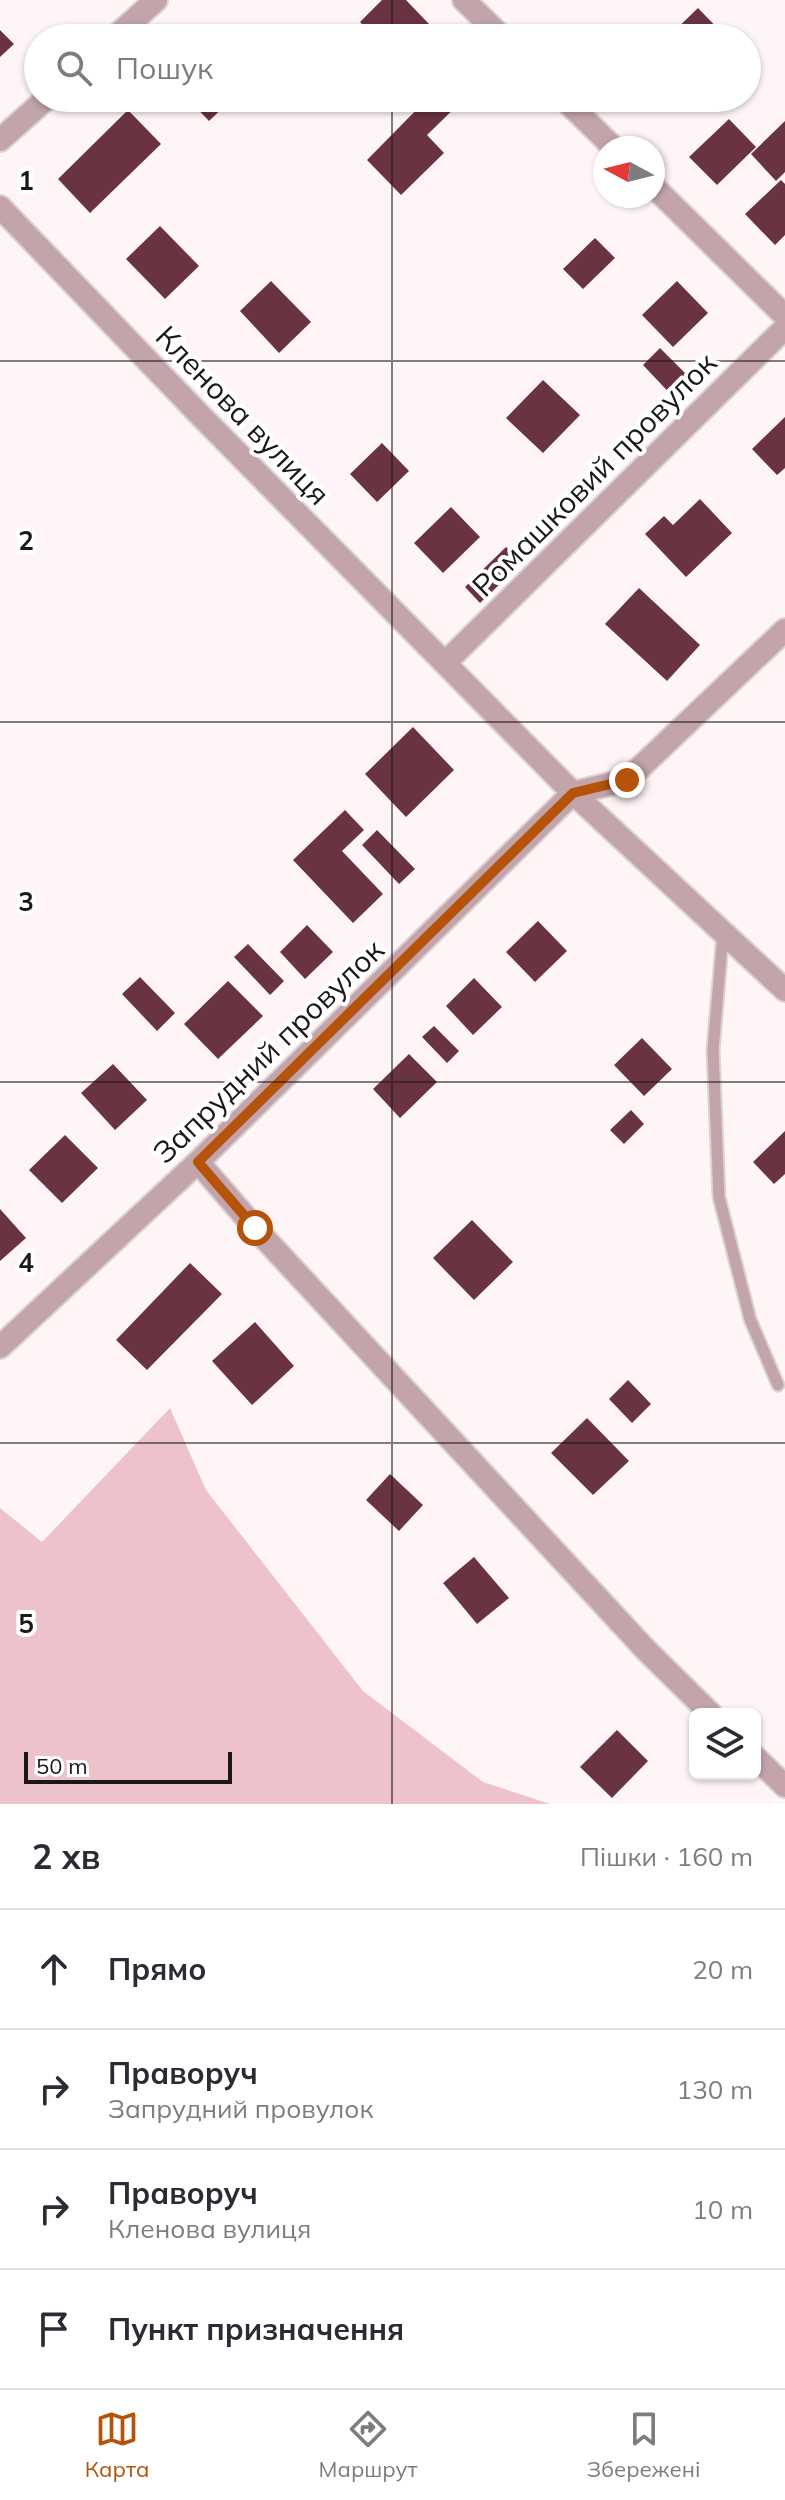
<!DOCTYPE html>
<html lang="uk">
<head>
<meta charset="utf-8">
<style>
	:root { --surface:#fff; --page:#f7f7f7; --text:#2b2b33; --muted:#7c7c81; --line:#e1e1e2; --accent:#b45309 }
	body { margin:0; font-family:Mulish,sans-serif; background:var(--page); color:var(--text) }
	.controls { position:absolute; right:24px; bottom:24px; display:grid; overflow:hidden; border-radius:12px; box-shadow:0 2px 6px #0004 }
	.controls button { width:72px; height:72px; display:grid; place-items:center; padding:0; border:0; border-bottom:2px solid var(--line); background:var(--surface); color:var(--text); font:40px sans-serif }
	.compass { position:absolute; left:593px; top:136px; width:72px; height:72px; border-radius:50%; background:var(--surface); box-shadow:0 2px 6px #0004; rotate:277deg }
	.scale { position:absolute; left:24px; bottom:20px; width:208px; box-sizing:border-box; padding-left:8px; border:4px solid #1b1818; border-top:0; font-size:22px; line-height:28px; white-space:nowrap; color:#1b1818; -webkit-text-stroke:6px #fff; paint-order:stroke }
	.stop { position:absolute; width:24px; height:24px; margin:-18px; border:6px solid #b45309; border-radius:50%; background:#fff }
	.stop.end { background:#b45309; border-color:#fff; box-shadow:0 2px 8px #0008 }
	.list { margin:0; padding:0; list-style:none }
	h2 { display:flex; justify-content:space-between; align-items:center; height:104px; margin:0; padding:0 32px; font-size:34px }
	h2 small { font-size:26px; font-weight:400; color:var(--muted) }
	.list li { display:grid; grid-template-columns:52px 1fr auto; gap:24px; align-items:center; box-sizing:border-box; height:120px; padding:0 32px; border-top:2px solid var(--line) }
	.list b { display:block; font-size:30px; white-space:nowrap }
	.list p { margin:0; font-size:26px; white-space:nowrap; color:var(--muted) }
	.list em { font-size:26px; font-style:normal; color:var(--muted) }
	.icon { flex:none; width:44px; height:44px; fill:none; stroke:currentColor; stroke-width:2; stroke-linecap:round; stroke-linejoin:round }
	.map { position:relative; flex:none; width:785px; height:1804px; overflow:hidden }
	.search { position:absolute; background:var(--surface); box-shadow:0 2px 6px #0004; left:24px; right:24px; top:24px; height:88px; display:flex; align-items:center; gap:20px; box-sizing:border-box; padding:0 28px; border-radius:44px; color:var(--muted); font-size:30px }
	.sheet { height:584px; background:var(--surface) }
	nav { display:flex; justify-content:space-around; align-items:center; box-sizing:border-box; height:112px; border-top:2px solid var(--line); background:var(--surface); font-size:22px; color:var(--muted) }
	nav a { display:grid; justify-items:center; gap:4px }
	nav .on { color:var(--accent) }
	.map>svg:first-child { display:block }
	.green { fill:#eec2cb }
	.building { fill:#6a3341 }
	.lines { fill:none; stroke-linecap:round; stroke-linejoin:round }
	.service-casing { stroke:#dbd2d2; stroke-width:15 }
	.minor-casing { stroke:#dbd2d2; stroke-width:26 }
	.service { stroke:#c2a4aa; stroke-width:11 }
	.minor { stroke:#c2a4aa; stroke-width:22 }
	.route { stroke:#b45309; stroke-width:10 }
	.grid { fill:none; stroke:#1b1818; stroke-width:2; stroke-opacity:0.55 }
	.labels { text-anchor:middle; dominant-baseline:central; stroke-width:8; stroke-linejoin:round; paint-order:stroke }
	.street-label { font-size:30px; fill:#1b1818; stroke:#fff }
	.grid-label { font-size:26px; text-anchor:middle; font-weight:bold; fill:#1b1818; stroke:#fff; stroke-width:8; stroke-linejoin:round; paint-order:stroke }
</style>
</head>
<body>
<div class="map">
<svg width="785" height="1804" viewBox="0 0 785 1804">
	<rect width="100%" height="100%" fill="#fff5f6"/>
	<path class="green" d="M 170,1408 L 206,1490 L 363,1691 L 483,1782 L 550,1804 L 0,1804 L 0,1508 L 42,1542 Z"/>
	<path class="building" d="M 382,0 L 406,0 L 429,24 L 414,38 L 375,38 L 360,22 Z
		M 698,8 L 727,38 L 667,38 Z
		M 0,30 L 14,44 L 0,57 Z
		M 187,98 L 233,98 L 209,121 Z
		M 428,98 L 465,98 L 427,135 L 444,153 L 401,195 L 367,160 Z
		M 128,110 L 161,144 L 90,213 L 58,179 Z
		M 729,119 L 756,147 L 717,185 L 689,157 Z
		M 785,121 L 785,172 L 776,181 L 751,154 Z
		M 781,180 L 785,184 L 785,235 L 775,245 L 745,214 Z
		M 160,226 L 199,266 L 165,299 L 126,259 Z
		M 595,238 L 615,258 L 583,289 L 563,269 Z
		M 271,281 L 311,322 L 279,353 L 240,311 Z
		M 677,281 L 708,313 L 673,347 L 642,315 Z
		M 660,348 L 696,384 L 678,402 L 643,365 Z
		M 543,380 L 580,415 L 543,453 L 506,418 Z
		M 785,417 L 785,468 L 777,475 L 752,449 Z
		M 382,443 L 409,471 L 377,502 L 350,474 Z
		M 700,499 L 732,533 L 686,577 L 645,534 L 664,516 L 673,525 Z
		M 451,507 L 480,537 L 443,573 L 414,543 Z
		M 506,547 L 522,563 L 480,603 L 465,587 Z
		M 639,588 L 700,645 L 667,681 L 605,624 Z
		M 413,727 L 454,770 L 406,817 L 365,774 Z
		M 345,810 L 364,830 L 342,851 L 383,894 L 353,923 L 293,860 Z
		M 377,830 L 415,869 L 399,884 L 362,845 Z
		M 538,921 L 567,951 L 535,982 L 506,952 Z
		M 307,925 L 333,952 L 305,979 L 280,952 Z
		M 248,944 L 284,981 L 270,995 L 234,957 Z
		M 140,977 L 175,1013 L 157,1031 L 122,994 Z
		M 474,978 L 502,1007 L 473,1035 L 446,1006 Z
		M 228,981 L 263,1016 L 218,1059 L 184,1024 Z
		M 434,1026 L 459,1051 L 447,1063 L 422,1037 Z
		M 642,1038 L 672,1069 L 644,1096 L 614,1065 Z
		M 409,1054 L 437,1082 L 400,1118 L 373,1089 Z
		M 113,1064 L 147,1100 L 115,1130 L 81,1093 Z
		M 631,1110 L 644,1124 L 624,1144 L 610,1130 Z
		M 785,1131 L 785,1174 L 774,1184 L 753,1162 Z
		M 65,1135 L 98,1168 L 62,1203 L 29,1170 Z
		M 0,1209 L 26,1238 L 0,1261 Z
		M 472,1220 L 513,1262 L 474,1300 L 433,1258 Z
		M 190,1263 L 222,1294 L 147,1370 L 116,1340 Z
		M 255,1322 L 294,1366 L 252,1405 L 212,1361 Z
		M 628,1380 L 651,1404 L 632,1423 L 609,1399 Z
		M 587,1418 L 629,1461 L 593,1495 L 551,1453 Z
		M 390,1474 L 423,1505 L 399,1531 L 366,1500 Z
		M 474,1557 L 509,1598 L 477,1624 L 443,1583 Z
		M 617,1730 L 648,1761 L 612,1798 L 580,1767 Z"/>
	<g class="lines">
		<g class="service-casing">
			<path id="service" d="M 723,933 L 713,1050 L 719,1197 L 750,1319 L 778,1385"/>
		</g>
		<g class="minor-casing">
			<path id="minor" d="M 464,0 L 503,38
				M 114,38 L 156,0
				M 563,98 L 614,148
				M 0,140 L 47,98
				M 653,186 L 785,316
				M 0,207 L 198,413 L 573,793 L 785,990
				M 446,662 L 785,328
				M 198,1162 L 255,1228 L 646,1650 L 711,1714
				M 0,1347 L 198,1162 L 573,793 L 627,780 L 785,630
				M 755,1757 L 785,1786"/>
		</g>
		<use href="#service" class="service"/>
		<use href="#minor" class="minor"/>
	</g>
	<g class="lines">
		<path class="route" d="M 255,1228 L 198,1162 L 573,793 L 627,780"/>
	</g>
	<path class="grid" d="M 392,0 L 392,38M 392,98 L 392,1804M 0,361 L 785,361M 0,722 L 785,722M 0,1082 L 785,1082M 0,1443 L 785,1443"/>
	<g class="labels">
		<g class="street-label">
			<text transform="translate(243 415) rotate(46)">Кленова вулиця</text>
			<text transform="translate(594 474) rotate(-45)">Ромашковий провулок</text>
			<text transform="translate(268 1051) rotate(-44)">Запрудний провулок</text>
		</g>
	</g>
	<g class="grid-label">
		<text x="26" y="190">1</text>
		<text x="26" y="550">2</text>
		<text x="26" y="911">3</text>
		<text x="26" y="1272">4</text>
		<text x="26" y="1633">5</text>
	</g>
</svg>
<div class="controls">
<button><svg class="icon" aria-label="layers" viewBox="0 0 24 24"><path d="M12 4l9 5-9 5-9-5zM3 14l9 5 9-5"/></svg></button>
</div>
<svg class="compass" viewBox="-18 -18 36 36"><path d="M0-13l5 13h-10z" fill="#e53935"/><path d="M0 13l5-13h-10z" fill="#7c7c81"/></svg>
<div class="scale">50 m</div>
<div class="stop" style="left:255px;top:1228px"></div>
<div class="stop end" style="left:627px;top:780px"></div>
<div class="search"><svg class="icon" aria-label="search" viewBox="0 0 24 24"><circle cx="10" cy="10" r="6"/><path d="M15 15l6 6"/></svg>Пошук</div>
</div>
<section class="sheet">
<h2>2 хв<small>Пішки · 160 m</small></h2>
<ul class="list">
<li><svg class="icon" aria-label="ahead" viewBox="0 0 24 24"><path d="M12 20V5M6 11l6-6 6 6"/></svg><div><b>Прямо</b></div><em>20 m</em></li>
<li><svg class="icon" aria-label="right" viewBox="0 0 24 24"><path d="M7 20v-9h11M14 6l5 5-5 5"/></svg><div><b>Праворуч</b><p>Запрудний провулок</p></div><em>130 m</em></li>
<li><svg class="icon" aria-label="right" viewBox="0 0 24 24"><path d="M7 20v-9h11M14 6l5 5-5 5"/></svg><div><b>Праворуч</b><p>Кленова вулиця</p></div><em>10 m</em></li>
<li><svg class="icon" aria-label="arrive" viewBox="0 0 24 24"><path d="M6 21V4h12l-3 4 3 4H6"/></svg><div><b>Пункт призначення</b></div></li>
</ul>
</section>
<nav>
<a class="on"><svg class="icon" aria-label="map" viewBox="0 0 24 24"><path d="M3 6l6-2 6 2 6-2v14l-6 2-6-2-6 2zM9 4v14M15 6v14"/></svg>Карта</a>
<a><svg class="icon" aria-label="directions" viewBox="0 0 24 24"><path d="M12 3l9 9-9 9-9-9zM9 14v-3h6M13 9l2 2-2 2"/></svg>Маршрут</a>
<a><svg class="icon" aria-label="saved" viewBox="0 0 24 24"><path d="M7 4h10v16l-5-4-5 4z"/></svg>Збережені</a>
</nav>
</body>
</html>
